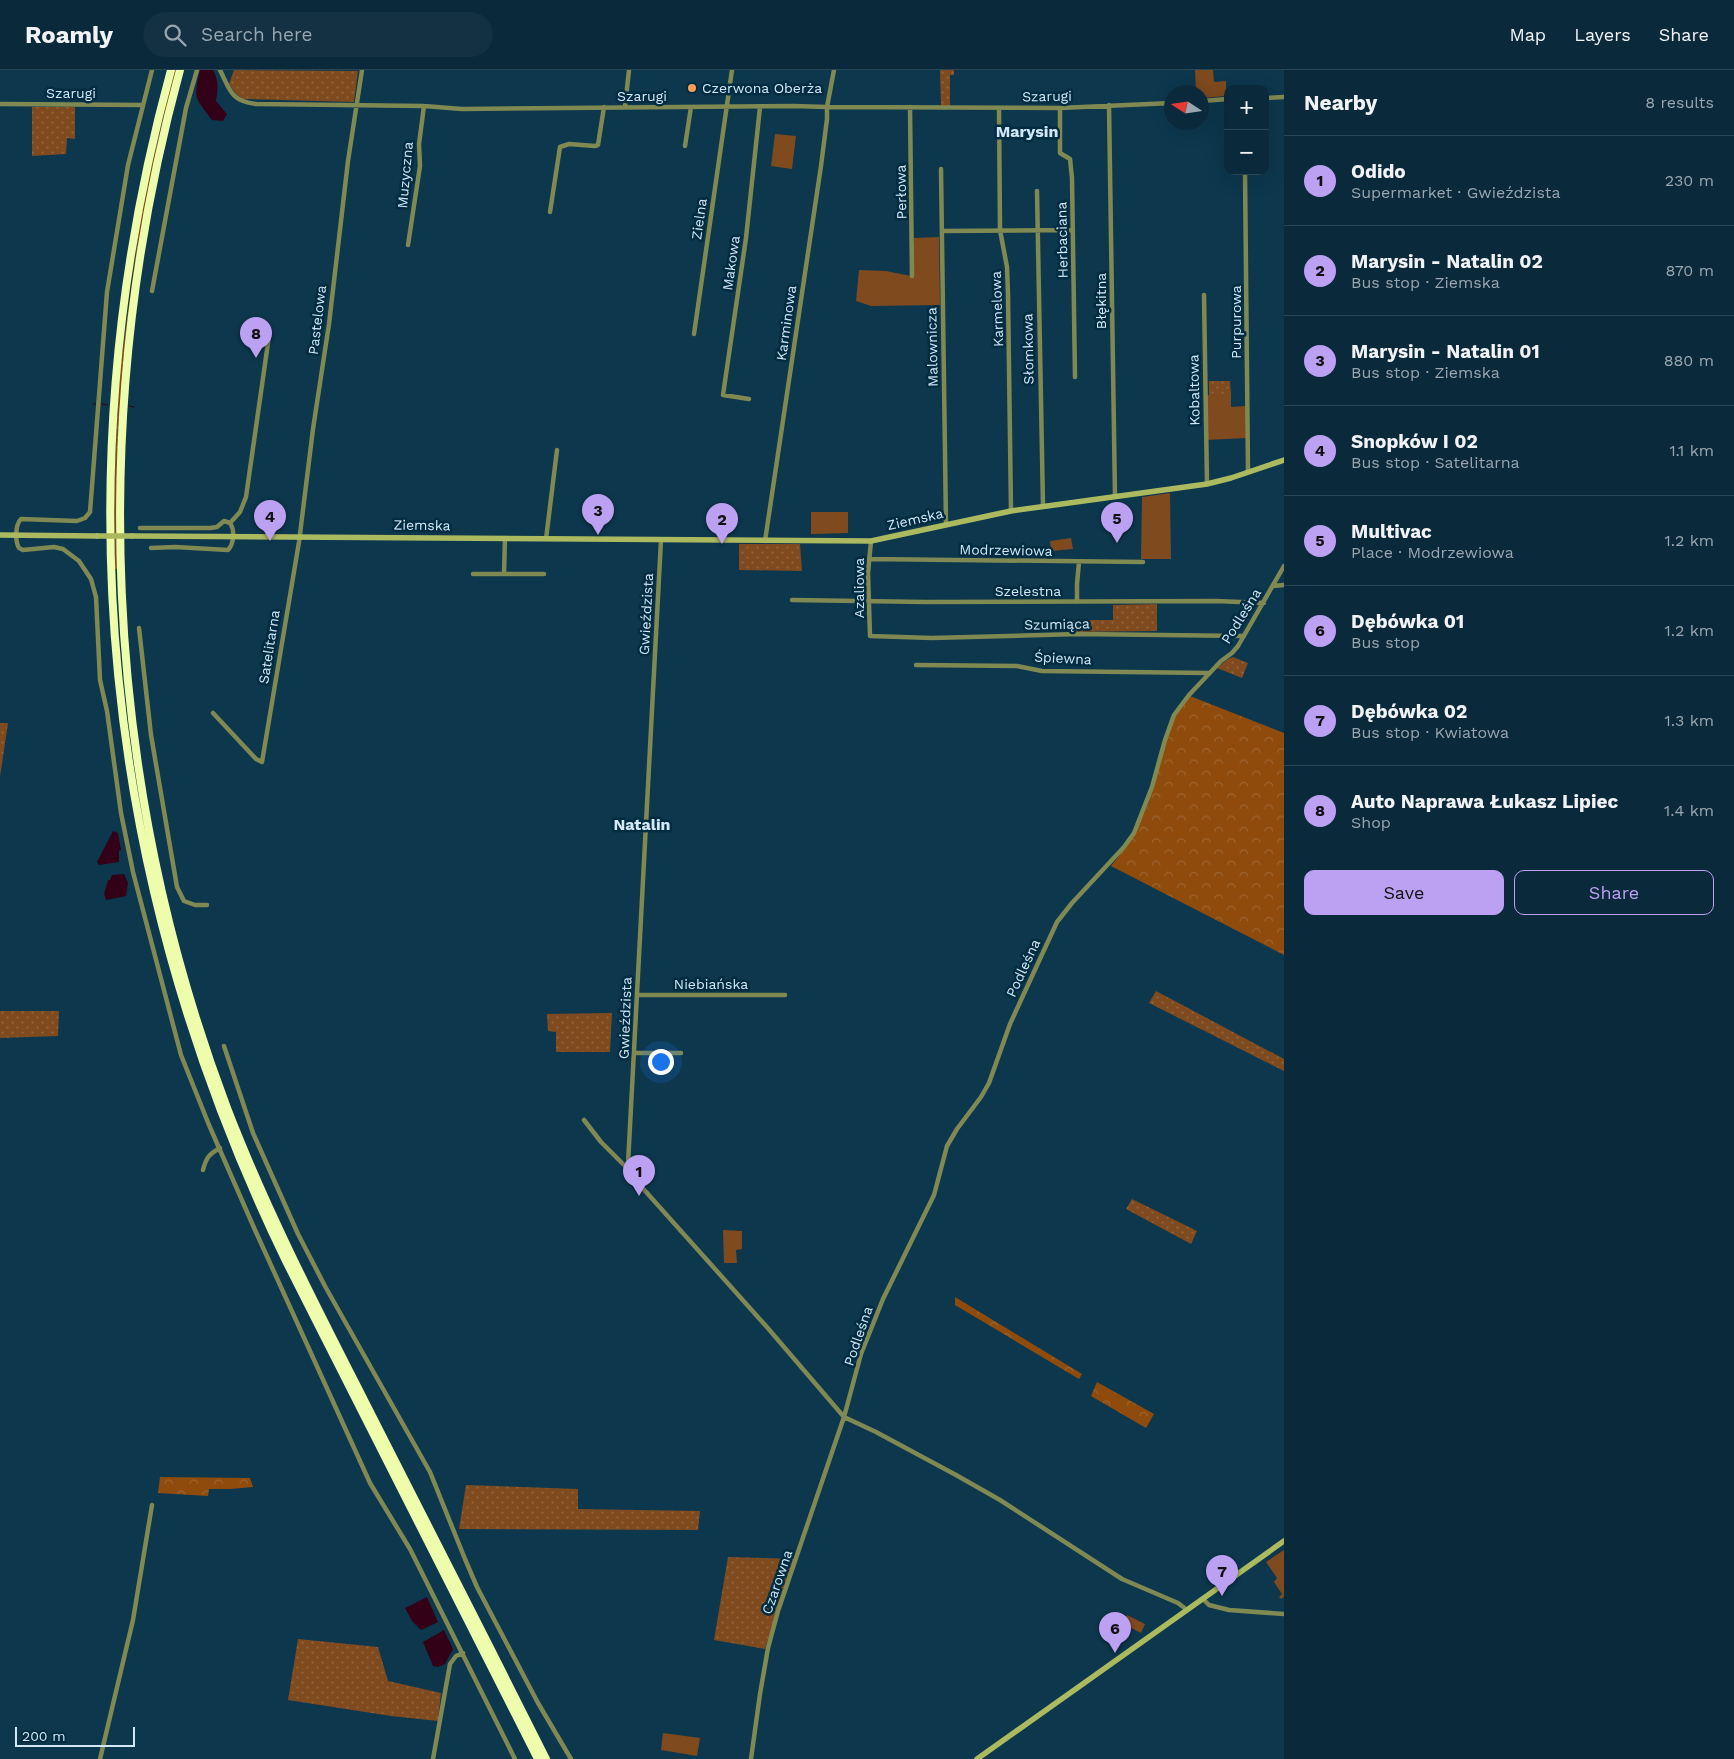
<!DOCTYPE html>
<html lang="en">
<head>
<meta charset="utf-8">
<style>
	:root { --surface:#0a293a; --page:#133142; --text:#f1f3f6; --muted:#99a6af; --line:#2a4554; --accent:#bca0f2 }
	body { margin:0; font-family:"Work Sans",sans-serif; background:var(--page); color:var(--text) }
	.controls { position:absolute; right:15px; top:15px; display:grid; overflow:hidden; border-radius:10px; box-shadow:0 5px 20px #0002 }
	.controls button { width:45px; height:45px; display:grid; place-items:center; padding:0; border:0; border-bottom:1px solid var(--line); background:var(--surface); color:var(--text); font:25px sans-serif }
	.compass { position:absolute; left:1164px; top:15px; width:45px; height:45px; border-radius:50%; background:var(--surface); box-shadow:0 5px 20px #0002; rotate:282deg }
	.scale { position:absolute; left:15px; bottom:12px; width:120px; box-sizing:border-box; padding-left:5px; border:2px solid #d2e8f6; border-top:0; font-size:14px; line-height:18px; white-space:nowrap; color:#d2e8f6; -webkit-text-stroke:4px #012c42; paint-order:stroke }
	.you { position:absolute; left:660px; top:991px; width:18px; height:18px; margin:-12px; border:4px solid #fff; border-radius:50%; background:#1a73e8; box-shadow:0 0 0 8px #1a73e833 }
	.badge { display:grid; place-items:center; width:32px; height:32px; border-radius:50%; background:var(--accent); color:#111; font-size:16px; font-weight:700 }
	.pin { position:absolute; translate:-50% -41px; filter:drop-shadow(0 1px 2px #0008) }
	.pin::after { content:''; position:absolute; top:26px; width:18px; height:15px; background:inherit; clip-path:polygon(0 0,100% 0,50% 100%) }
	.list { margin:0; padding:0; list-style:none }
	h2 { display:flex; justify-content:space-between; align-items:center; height:65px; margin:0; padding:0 20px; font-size:21px }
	h2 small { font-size:16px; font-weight:400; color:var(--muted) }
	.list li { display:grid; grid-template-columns:32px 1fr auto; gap:15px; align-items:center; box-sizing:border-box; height:90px; padding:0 20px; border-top:1px solid var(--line) }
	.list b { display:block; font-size:19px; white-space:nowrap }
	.list p { margin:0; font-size:16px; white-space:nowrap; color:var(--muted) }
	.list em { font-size:16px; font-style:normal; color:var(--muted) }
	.actions { display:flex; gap:10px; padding:15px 20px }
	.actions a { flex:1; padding:11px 0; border:1px solid var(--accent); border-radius:10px; text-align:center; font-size:18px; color:var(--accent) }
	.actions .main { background:var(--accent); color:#111 }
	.icon { flex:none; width:28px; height:28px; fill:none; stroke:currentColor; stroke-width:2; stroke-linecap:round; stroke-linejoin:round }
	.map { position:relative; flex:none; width:1284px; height:1689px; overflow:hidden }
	header { display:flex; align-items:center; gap:30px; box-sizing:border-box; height:70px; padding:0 25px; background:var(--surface); border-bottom:1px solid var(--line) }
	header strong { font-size:24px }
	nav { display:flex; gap:28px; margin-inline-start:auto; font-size:18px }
	.search { width:350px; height:45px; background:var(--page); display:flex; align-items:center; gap:12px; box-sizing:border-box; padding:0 18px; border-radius:28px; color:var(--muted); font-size:19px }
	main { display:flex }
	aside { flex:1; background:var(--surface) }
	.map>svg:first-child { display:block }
	.grass { fill:url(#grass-dots) }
	.forest { fill:url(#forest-crowns) }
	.garden { fill:#7f4a1e }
	.water { fill:#320017 }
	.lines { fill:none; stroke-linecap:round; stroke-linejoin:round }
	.stream { stroke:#320017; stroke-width:1 }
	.street { stroke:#808952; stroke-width:4.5 }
	.secondary { stroke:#acba5f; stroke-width:5.5 }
	.highway { stroke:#eefdac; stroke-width:8 }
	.secondary-bridge { stroke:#acba5f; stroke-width:5.5 }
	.poi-dot { fill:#fc9d53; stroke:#012c42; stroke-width:2 }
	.labels { text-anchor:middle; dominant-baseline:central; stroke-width:5; stroke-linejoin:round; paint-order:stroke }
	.poi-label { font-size:14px; fill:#d2e8f6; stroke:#012c42; text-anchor:start }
	.street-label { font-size:14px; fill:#d2e8f6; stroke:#012c42 }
	.quarter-label { font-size:16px; font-weight:bold; fill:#d2e8f6; stroke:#012c42 }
</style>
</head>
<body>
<header>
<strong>Roamly</strong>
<div class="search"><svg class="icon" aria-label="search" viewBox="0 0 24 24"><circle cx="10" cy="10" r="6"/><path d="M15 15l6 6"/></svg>Search here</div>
<nav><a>Map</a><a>Layers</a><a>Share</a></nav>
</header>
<main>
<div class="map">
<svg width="1284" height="1689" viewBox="0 0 1284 1689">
	<defs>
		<pattern id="grass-dots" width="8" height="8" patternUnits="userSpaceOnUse" patternTransform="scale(1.25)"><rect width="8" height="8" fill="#7f4a1e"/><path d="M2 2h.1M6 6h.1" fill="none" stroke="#90643f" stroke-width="1.8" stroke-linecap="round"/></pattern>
		<pattern id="forest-crowns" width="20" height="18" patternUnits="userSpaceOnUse" patternTransform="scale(1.25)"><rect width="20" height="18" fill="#8e4b0c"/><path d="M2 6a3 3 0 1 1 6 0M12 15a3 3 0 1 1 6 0" fill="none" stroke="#9d6530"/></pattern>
	</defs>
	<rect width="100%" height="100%" fill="#0d374d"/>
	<path class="grass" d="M 174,0 L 177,0 C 166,47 153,93 145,140 C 124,259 115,378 118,499 L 115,499 L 114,420 L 119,308 L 142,137 Z
		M 234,0 L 358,1 L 354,32 L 243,29 L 236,24 L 229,14 Z
		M 940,0 L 954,0 L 954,5 L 950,5 L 950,37 L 941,37 Z
		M 32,37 L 75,37 L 75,69 L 67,68 L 66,84 L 32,86 Z
		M 1209,311 L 1230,311 L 1231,325 L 1209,325 Z
		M 739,474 L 800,474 L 802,501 L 739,500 Z
		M 1157,534 L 1157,561 L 1069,562 L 1069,550 L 1113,550 L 1113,535 Z
		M 1233,587 L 1248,593 L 1242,608 L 1217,598 L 1228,589 Z
		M 0,653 L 8,653 L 0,707 Z
		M 1156,921 L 1284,989 L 1284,1001 L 1149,933 Z
		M 0,941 L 59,941 L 58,966 L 0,968 Z
		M 612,943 L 610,982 L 556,982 L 556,962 L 548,961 L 547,944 Z
		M 1132,1129 L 1197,1161 L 1191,1174 L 1126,1139 Z
		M 466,1415 L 578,1419 L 578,1439 L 700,1441 L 698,1460 L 459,1459 Z
		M 728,1487 L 795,1489 L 765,1579 L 714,1570 Z
		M 298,1569 L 378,1577 L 388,1611 L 441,1623 L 438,1651 L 391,1646 L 288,1630 Z"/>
	<path class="forest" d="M 1190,626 L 1284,663 L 1284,885 L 1111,796 C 1127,777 1139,757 1148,733 C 1159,705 1161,672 1176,645 C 1180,638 1185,632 1190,626 Z
		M 955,1227 L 1082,1304 L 1079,1309 L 955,1235 Z
		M 1097,1312 L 1154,1344 L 1146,1358 L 1091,1326 Z
		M 160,1407 L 250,1408 L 253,1417 L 230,1419 L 209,1419 L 208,1426 L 158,1423 Z"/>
	<path class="garden" d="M 1195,0 L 1213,0 L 1214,12 L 1226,11 L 1226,26 L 1202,28 L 1202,22 L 1196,22 Z
		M 775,64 L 796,66 L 792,99 L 771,96 Z
		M 939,167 L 940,235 L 871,236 L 856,231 L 859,200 L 886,201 L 911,206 L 914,168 Z
		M 1206,325 L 1231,325 L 1231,337 L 1246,336 L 1247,368 L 1206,370 Z
		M 1170,423 L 1171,489 L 1141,489 L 1142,427 Z
		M 811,442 L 848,442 L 848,463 L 811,464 Z
		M 1071,468 L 1073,479 L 1051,481 L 1050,471 Z
		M 723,1160 L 742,1161 L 742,1179 L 736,1180 L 737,1193 L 724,1193 Z
		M 1284,1480 L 1284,1527 L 1281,1529 L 1279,1527 L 1282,1524 L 1274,1512 L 1277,1508 L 1266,1492 Z
		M 1127,1545 L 1145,1554 L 1141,1563 L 1123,1554 Z
		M 663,1663 L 700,1668 L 697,1686 L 661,1680 Z"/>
	<path class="water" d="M 200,0 L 213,0 C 219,11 218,19 216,31 L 227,44 L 223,51 L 212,50 C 195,27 193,30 200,0 Z
		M 113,761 L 118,763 L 121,780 L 119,781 L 119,792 L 99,795 L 97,792 Z
		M 124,804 L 128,813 L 126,826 L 106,830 L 104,824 L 108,810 L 110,810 L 112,805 Z
		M 427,1527 L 438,1552 L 421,1560 L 412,1551 L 405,1538 Z
		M 444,1560 L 453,1579 L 445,1594 L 438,1597 L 433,1596 L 423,1572 Z"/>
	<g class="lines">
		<path class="stream" d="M 93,334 L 96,334
			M 102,334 L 107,335
			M 129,336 L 134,337"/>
		<path class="street" d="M 152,0 L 128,95 L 107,222 L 90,442 L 85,448 L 77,451 L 21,449 C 15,455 15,471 19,478 L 23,480 L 54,477 L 63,479 L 79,491 L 91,509 L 96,527 L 100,610 L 107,641 L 121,743 L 133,802 L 181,985 L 209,1055 L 255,1160 L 370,1413 L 410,1479 L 515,1689
			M 220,0 C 230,20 231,32 257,34 L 424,36 L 462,39 L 793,36 L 827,37 L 1060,38 L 1172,33
			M 1265,28 L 1284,27
			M 1202,31 L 1228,29
			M 0,34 L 143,35
			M 1109,35 L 1115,427
			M 625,37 L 629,0
			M 910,37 L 912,206
			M 999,38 L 1000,160 L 1007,197 L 1008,224 L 1011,441
			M 1060,38 L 1060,83 L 1070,89 L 1072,108 L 1075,307
			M 685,76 L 691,37
			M 941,99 L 946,454
			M 1245,101 L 1248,402
			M 1037,121 L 1043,436
			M 550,142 L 560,77 L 569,74 L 595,76 L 598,75 L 604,37
			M 942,161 L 1073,160
			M 408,175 L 420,96 L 419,74 L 424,36
			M 152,221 L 186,38 L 197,0
			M 1204,225 L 1207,414
			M 694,264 L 732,0
			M 749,329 L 723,325 L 746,168 L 760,37
			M 230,453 L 240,442 L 246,427 L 269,266
			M 140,458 L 210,458 L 217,457 L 224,451 L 230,453 C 235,460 234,474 228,480 L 175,477 L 151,478
			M 546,469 L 557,380
			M 661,470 L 628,1094 L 630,1104 L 766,1256 L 844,1347 L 876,1362 L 956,1405 L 1000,1430 L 1122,1509 L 1178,1533 L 1187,1540
			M 765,471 L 821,96 L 827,49 L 827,37 L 834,0
			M 871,471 L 868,503 L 870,566 L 932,568 L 1079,564 L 1244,566
			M 869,489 L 1143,492
			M 473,504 L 544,504
			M 504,504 L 505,468
			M 1273,516 L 1284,515
			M 792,530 L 926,532 L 1216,531 L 1264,533
			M 1077,532 L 1077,514 L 1079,492
			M 139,558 L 151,665 L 177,817 L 184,831 L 195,835 L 207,835
			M 916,595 L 1017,596 L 1042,601 L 1209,603
			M 213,643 L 256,689 L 262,692 L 299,472 L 313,359 L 329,254 L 348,91 L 362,0
			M 637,925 L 785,925
			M 224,976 L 253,1063 L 298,1164 L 326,1218 L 430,1402 L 465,1489 L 477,1517 L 538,1633 L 571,1689
			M 635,983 L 681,983
			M 584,1050 L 601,1072 L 629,1100
			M 203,1100 C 206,1088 209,1084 220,1078
			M 1203,1529 L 1209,1535 L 1229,1540 L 1284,1544
			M 100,1689 L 133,1550 L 152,1435
			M 433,1689 L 450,1594 L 456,1586 L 463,1583
			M 751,1689 L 760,1624 L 768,1578 L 778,1541 L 844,1347 L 861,1284 L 883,1229 L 934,1125 L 947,1076 L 957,1059 L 981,1027 L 989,1013 L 1010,954 L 1057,852 L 1072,833 L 1124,777 L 1134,763 L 1152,717 L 1165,670 L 1174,645 L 1189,625 L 1221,591 L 1232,583 L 1238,576 L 1284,496"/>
		<path class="secondary" d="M 0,465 L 97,466
			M 132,466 L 871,471 L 1011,441 L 1207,414 L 1231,408 L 1284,390
			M 977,1689 L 1284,1471"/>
		<path class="highway" d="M 171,0 C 60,405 103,814 286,1191 L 538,1689
			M 180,0 C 87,341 102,707 227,1038 C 266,1139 315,1234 364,1330 C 425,1450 486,1569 546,1689"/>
		<path class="secondary-bridge" d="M 97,466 L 132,466"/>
	</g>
	<circle class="poi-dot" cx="692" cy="18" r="5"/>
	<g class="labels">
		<g class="poi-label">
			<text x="702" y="18">Czerwona Oberża</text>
		</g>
		<g class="street-label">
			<text x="71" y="23">Szarugi</text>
			<text x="642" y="26">Szarugi</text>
			<text transform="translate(1047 26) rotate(-1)">Szarugi</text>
			<text transform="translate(405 105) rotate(-85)">Muzyczna</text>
			<text transform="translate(901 122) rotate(-91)">Perłowa</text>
			<text transform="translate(699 149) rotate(-82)">Zielna</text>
			<text transform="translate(1062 170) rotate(-91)">Herbaciana</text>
			<text transform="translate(731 193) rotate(-82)">Makowa</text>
			<text transform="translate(1101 231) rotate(-90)">Błękitna</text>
			<text transform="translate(997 239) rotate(-92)">Karmelowa</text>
			<text transform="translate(317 250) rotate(-83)">Pastelowa</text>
			<text transform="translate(1236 252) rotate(-90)">Purpurowa</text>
			<text transform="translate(786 253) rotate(-82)">Karminowa</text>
			<text transform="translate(932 277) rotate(-91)">Malownicza</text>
			<text transform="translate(1028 279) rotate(-91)">Słomkowa</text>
			<text transform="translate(1194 320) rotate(-91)">Kobaltowa</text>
			<text transform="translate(915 449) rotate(-13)">Ziemska</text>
			<text transform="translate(422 455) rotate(1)">Ziemska</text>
			<text transform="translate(1006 480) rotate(1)">Modrzewiowa</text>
			<text transform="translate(859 518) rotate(-90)">Azaliowa</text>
			<text x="1028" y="521">Szelestna</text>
			<text transform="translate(646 544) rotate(-87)">Gwieździsta</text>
			<text transform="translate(1241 546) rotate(-58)">Podleśna</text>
			<text transform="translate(1057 554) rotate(-1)">Szumiąca</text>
			<text transform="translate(269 577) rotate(-81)">Satelitarna</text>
			<text transform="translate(1063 588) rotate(3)">Śpiewna</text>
			<text transform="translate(1023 898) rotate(-65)">Podleśna</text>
			<text x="711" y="914">Niebiańska</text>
			<text transform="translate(625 948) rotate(-88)">Gwieździsta</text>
			<text transform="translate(858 1266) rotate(-71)">Podleśna</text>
			<text transform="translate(777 1512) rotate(-71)">Czarowna</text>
		</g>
		<g class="quarter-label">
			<text x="1027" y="61">Marysin</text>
			<text x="642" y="754">Natalin</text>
		</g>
	</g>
</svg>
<div class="controls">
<button>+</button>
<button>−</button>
</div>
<svg class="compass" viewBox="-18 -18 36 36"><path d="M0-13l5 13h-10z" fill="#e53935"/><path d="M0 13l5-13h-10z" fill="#99a6af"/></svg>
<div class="scale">200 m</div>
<div class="you"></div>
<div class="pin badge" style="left:639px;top:1126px">1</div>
<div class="pin badge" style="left:722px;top:474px">2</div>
<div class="pin badge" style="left:598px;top:465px">3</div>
<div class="pin badge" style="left:270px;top:471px">4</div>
<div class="pin badge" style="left:1117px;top:473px">5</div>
<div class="pin badge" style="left:1115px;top:1583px">6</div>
<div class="pin badge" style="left:1222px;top:1526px">7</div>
<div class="pin badge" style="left:256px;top:288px">8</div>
</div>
<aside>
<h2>Nearby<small>8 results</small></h2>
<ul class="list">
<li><span class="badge">1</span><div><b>Odido</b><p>Supermarket · Gwieździsta</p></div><em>230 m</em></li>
<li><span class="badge">2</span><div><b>Marysin - Natalin 02</b><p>Bus stop · Ziemska</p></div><em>870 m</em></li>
<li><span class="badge">3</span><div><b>Marysin - Natalin 01</b><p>Bus stop · Ziemska</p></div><em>880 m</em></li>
<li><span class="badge">4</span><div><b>Snopków I 02</b><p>Bus stop · Satelitarna</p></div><em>1.1 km</em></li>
<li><span class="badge">5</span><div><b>Multivac</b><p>Place · Modrzewiowa</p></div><em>1.2 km</em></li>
<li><span class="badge">6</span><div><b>Dębówka 01</b><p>Bus stop</p></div><em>1.2 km</em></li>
<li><span class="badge">7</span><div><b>Dębówka 02</b><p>Bus stop · Kwiatowa</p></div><em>1.3 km</em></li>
<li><span class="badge">8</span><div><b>Auto Naprawa Łukasz Lipiec</b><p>Shop</p></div><em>1.4 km</em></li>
</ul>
<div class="actions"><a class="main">Save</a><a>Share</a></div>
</aside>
</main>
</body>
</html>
